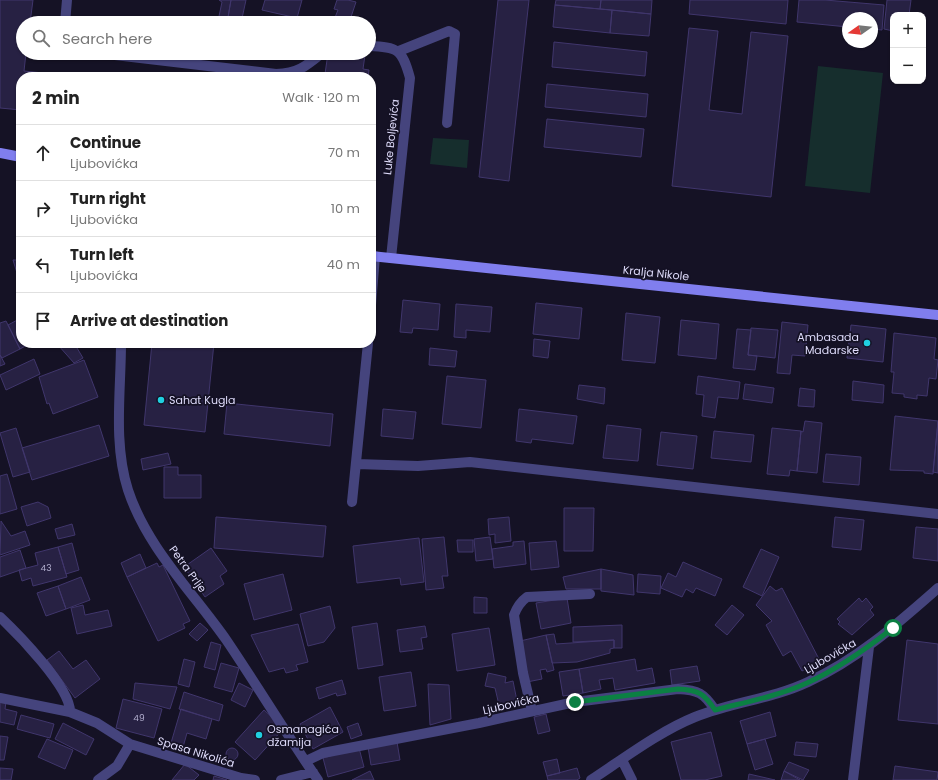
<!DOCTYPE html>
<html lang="en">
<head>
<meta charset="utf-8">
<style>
	:root { --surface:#fff; --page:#f2f2f2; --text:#222; --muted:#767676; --line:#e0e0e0 }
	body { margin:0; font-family:Poppins,sans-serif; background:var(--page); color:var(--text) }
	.controls { position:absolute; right:12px; top:12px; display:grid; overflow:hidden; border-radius:8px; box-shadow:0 1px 3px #0004 }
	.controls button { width:36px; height:36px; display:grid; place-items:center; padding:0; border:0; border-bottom:1px solid var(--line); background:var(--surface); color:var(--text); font:20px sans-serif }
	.compass { position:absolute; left:842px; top:12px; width:36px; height:36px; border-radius:50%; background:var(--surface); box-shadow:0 1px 3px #0004; rotate:255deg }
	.stop { position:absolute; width:12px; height:12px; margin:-9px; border:3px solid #0b8043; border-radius:50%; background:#fff }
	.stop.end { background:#0b8043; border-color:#fff; box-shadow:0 1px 4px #0008 }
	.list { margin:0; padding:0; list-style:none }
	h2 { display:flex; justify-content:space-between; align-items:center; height:52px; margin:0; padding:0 16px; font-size:17px }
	h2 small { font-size:13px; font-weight:400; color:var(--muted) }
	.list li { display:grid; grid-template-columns:26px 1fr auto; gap:12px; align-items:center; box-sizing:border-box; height:56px; padding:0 16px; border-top:1px solid var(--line) }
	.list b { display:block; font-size:15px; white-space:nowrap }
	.list p { margin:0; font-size:13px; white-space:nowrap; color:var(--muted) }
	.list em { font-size:13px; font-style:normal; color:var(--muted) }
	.icon { flex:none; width:22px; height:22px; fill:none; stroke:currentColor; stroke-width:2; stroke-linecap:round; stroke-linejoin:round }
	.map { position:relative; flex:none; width:938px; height:780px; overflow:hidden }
	.search { position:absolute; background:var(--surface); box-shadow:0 1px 3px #0004; left:16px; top:16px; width:360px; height:44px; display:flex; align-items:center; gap:10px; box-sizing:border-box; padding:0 14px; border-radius:22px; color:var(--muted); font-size:15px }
	.panel { position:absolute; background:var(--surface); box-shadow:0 1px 3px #0004; left:16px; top:72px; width:360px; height:276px; border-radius:16px }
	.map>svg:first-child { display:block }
	.green { fill:#162e2d }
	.building { fill:#272143; stroke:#40366c }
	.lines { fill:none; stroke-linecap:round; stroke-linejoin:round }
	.lane { stroke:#45447d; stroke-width:10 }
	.street { stroke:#45447d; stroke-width:10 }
	.secondary { stroke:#807eee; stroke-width:10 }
	.route { stroke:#0b8043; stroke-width:5 }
	.poi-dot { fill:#20d0e1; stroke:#151225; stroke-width:1.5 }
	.labels { text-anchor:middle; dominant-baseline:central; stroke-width:3.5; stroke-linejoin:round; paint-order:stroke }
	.number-label { font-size:9px; fill:#b0accc }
	.street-label { font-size:11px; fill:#dedbfa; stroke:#151225 }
	.poi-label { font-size:11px; fill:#dedbfa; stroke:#151225; text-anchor:start }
</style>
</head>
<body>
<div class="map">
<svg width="938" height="780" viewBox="0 0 938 780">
	<rect width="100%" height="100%" fill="#151225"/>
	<path class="green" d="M 818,66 L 883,73 L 870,193 L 805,186 Z
		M 433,138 L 469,140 L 467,168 L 430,164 Z"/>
	<path class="building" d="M 0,0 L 33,0 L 30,23 L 23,23 L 23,53 L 26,53 L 24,71 L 82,77 L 21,77 L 21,110 L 0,108 Z
		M 219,0 L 231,0 L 227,23 L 218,21 L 222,2 Z
		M 231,0 L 246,0 L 241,23 L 227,23 Z
		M 265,0 L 302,0 L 297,18 L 262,10 Z
		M 337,0 L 348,0 L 356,2 L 349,23 L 334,20 L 338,10 L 334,9 Z
		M 498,0 L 529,0 L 509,181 L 479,177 Z
		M 556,0 L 601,0 L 600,9 L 555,5 Z
		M 601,0 L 652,0 L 651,14 L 600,9 Z
		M 690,0 L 788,0 L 786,24 L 689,14 Z
		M 799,0 L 825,0 L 884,5 L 882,30 L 872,29 L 872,18 L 848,18 L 848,27 L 797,22 Z
		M 887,0 L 911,0 L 909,15 L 893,15 L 893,31 L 884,29 Z
		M 555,5 L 612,10 L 610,33 L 553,27 Z
		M 612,10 L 651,14 L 649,36 L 610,33 Z
		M 689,28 L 718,31 L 709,110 L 742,114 L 751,32 L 788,36 L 771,197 L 672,186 Z
		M 554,42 L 647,52 L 645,76 L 552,67 Z
		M 328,53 L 365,55 L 363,69 L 369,70 L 368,77 L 319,77 L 319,73 L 325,74 Z
		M 547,84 L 648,94 L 646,117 L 545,107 Z
		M 547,119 L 644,129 L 641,157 L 544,147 Z
		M 13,260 L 21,260 L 21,286 Z
		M 403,300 L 440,304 L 438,330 L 413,328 L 412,333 L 400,332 Z
		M 536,303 L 582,308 L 579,339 L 533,334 Z
		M 456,304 L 492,307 L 490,332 L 466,330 L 466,338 L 454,337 Z
		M 626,313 L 660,317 L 655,363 L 622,360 Z
		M 21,318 L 21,343 L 31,343 L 20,349 L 8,325 Z
		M 681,320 L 719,324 L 716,359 L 678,355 Z
		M 6,321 L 20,349 L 2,358 L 0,355 L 0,323 Z
		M 782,322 L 808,325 L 805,356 L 792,355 L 790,374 L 777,373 Z
		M 851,325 L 886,329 L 883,362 L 847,358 Z
		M 751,328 L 778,330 L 775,358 L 748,355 Z
		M 737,329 L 751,330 L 748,355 L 757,356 L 755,370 L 733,368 Z
		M 894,333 L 936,338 L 934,359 L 938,360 L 936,379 L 929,378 L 927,396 L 917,395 L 917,399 L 904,397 L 904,394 L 892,393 L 894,372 L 891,372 Z
		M 534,339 L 550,341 L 548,358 L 533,356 Z
		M 62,343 L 74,343 L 83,358 L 74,363 L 58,345 Z
		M 152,343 L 214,343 L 205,432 L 144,425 Z
		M 430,348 L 457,351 L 455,367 L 429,365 Z
		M 0,355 L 5,364 L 0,366 Z
		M 34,359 L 40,374 L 6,390 L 0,375 Z
		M 84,360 L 98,397 L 53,414 L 49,403 L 47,404 L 39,377 Z
		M 447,376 L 486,380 L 481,428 L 442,424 Z
		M 698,376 L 740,382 L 738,399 L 718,397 L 715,418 L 702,416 L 704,395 L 696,394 Z
		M 853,381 L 884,385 L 883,403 L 852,400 Z
		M 745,384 L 774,388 L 772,403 L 743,399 Z
		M 579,385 L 605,388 L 604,404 L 577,399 Z
		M 800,388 L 815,390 L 814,407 L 798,406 Z
		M 227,403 L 333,414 L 330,446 L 224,434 Z
		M 383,409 L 416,412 L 413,439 L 381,436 Z
		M 519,409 L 577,416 L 573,444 L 532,439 L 531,443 L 516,441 Z
		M 895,416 L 938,421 L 933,474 L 924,473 L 924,471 L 890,470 Z
		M 805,421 L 822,423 L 817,473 L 797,471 L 801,431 L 803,432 Z
		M 938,422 L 938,473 L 933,472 Z
		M 99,425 L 109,456 L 32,480 L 22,448 Z
		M 607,425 L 641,429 L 638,461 L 603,458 Z
		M 16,428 L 30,472 L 13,477 L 0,433 Z
		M 772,428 L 801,431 L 797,471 L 790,470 L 789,476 L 767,474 Z
		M 714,431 L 754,435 L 751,462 L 711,458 Z
		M 661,432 L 697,436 L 693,469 L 657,465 Z
		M 168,453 L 171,464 L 143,470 L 141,459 Z
		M 826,454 L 861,457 L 859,485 L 823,482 Z
		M 164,467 L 178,467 L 178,475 L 201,475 L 201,498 L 164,498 Z
		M 7,474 L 17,509 L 0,514 L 0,476 Z
		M 38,502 L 48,507 L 51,518 L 27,526 L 21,507 Z
		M 564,508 L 594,508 L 593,551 L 564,551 Z
		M 216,517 L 326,526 L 323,557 L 214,548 Z
		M 509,517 L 511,541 L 495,543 L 495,534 L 489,535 L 488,519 Z
		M 835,517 L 864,520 L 861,550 L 832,547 Z
		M 1,521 L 11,536 L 25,531 L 30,545 L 0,555 Z
		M 72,524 L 75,535 L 58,539 L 55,529 Z
		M 916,527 L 938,529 L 938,561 L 913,558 Z
		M 444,537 L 448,576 L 442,576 L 444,588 L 426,590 L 422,539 Z
		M 490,537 L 493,559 L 476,561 L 474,539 Z
		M 419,538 L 424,582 L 401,585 L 400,578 L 357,583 L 353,546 Z
		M 457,540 L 473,540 L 473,552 L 458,552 Z
		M 524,541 L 526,564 L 494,568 L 492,549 L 513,546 L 513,542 Z
		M 556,541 L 559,567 L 531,570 L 529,543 Z
		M 72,543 L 79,570 L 66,574 L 58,547 Z
		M 58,547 L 67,577 L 33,586 L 31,578 L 22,581 L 19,570 L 38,565 L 35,553 Z
		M 211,548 L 227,571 L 220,576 L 224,584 L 205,597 L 184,567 Z
		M 761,549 L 779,557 L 762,596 L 743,587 Z
		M 20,550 L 26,568 L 0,577 L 0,557 Z
		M 140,554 L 146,568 L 127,577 L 121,563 Z
		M 683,562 L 722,579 L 715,596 L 696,588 L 693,593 L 686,589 L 682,597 L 661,588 L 668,573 L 676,577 Z
		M 157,563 L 159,567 L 163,565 L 190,621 L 183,624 L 185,628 L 158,641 L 127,577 Z
		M 601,569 L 601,589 L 566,589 L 563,577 Z
		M 601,569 L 633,575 L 634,595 L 601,591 Z
		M 283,574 L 292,610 L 254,620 L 244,584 Z
		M 638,574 L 661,576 L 660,594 L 637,592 Z
		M 81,577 L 90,600 L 66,609 L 58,586 Z
		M 58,586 L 66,609 L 46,616 L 37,593 Z
		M 770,586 L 776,591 L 782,588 L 820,661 L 802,671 L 791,651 L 783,656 L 766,625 L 772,621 L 756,605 Z
		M 474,597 L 487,598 L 487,613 L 474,613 Z
		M 567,598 L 571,623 L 541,629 L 536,603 Z
		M 859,598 L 862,602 L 866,598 L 873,607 L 870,610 L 874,615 L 852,635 L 838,624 L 840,622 L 837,619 Z
		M 83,605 L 85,615 L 108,610 L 112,626 L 77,634 L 71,608 Z
		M 732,605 L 744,615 L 727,635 L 715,625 Z
		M 330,606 L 335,628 L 324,642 L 308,646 L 300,614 Z
		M 200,623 L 208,630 L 197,641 L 189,634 Z
		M 377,623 L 383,665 L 358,669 L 352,627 Z
		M 298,624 L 308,662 L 296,665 L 298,670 L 286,673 L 284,668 L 269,672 L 251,635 Z
		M 622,625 L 622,648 L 614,648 L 614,640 L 573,642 L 573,627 Z
		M 425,626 L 427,637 L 421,638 L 423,649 L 400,652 L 397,630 Z
		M 489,628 L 495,665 L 457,671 L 452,634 Z
		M 554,634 L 556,644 L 614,640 L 614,648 L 610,649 L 610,653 L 577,662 L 552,663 L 546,635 Z
		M 546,635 L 554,670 L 547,672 L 546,669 L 540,670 L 542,679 L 527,682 L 520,641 Z
		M 907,640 L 938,644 L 938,724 L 898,720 Z
		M 211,642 L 221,645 L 215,670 L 204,667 Z
		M 59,651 L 73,669 L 86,660 L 100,679 L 75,698 L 47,660 Z
		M 184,659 L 195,662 L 189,687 L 178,684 Z
		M 635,659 L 637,671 L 652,668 L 655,683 L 615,690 L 613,678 L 599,680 L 601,689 L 583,693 L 579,669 Z
		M 221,663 L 239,668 L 232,692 L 214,687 Z
		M 697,666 L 700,681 L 672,685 L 670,670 Z
		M 579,669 L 583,693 L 563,696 L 559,672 Z
		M 411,672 L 416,706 L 384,711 L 379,677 Z
		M 488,673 L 506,677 L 505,683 L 513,681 L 517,701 L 499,705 L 495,688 L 485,686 Z
		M 342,680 L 346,694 L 337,696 L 336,693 L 319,699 L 316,688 Z
		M 135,683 L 177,687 L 170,709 L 133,699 Z
		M 239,683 L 253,690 L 245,707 L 231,700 Z
		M 428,684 L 449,685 L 451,719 L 430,725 Z
		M 184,692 L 223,705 L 219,721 L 179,709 Z
		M 123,699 L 162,709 L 154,738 L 116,728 Z
		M 0,701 L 6,702 L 5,709 L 17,712 L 14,725 L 0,722 Z
		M 330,707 L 343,732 L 313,749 L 300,724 Z
		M 181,709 L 212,719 L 206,739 L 187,733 L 183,747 L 171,743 Z
		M 264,710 L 284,728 L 255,760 L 235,742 Z
		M 770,712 L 776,736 L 747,744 L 740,721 Z
		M 546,714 L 550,731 L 538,734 L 534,717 Z
		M 21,715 L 54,724 L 50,738 L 17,729 Z
		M 63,723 L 94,739 L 86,755 L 55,739 Z
		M 358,723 L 362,735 L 351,739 L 347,727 Z
		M 711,732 L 722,776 L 705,780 L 681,780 L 671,742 Z
		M 0,736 L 8,737 L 4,760 L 0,760 Z
		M 47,739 L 73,750 L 65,769 L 38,757 Z
		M 765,739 L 773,764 L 755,770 L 747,744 Z
		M 397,742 L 400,760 L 371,765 L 368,747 Z
		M 796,742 L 818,744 L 816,757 L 794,755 Z
		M226 754a6 6 0 1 1 12 0a6 6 0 1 1-12 0Z
		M 359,748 L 364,767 L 328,777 L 323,758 Z
		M 557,759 L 560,773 L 547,776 L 543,762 Z
		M 789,762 L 809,770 L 803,780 L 784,771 Z
		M 185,764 L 199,775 L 194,780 L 172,780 Z
		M 895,766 L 938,772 L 937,780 L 893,780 Z
		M 0,768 L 13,769 L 11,780 L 0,780 Z
		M 577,768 L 580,778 L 577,780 L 548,780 L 547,776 Z
		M 370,771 L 374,780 L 352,780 Z
		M 784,771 L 800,780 L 781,780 Z
		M 749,774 L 775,780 L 748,780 Z
		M 214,776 L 227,780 L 213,780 Z"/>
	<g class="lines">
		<path class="lane" d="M 399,51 L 449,31 L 455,34 L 447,123"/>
		<path class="street" d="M 65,23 L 67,0
			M 369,46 C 398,47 402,49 410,78 L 391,258
			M 98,53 L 276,74 C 298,73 305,67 322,53
			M 371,305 L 375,256
			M 121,343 C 121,391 113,443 128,490 C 147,548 193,592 227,641 C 258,687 287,735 318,780
			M 357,464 L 418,466 L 470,462 L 938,514
			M 352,502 L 368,343
			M 0,617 C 17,633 71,688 70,712
			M 0,698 L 70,712 L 97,723 L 130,744 L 241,778 L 255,780
			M 532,711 L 523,673 L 514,615 C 517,607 520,602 527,597 L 590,594
			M 622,760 L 632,780
			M 306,761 L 323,753 L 479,723 L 575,702 L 678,689 C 698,690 704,693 715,710
			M 98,780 L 117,766 L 130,744
			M 281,780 L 313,772
			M 591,780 C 623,759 660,731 695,717 C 732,702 772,699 808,682 C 858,659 897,624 938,588
			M 853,780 L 869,647"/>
		<path class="secondary" d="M 0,153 L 21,157
			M 371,256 L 938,315"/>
	</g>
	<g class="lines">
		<path class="route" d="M 575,702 L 678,689 C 698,690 704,693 715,710 C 746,702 778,696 807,683 C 838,669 866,649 893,628"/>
	</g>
	<g class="poi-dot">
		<circle cx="867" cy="343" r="4"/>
		<circle cx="161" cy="400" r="4"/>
		<circle cx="259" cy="735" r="4"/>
	</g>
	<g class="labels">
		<g class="number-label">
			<text x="46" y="568">43</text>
			<text x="139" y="718">49</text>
		</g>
		<g class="street-label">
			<text transform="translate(391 137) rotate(-84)">Luke Boljevića</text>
			<text transform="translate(656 273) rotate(6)">Kralja Nikole</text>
			<text transform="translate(188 569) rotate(54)">Petra Prlje</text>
			<text transform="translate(830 656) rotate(-30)">Ljubovićka</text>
			<text transform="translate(511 704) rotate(-13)">Ljubovićka</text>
			<text transform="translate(196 752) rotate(17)">Spasa Nikolića</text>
		</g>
		<g class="poi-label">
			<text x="859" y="337" text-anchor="end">Ambasada<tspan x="859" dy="13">Mađarske</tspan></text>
			<text x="169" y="400">Sahat Kugla</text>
			<text x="267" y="729">Osmanagića<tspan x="267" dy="13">džamija</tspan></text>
		</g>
	</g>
</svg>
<div class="controls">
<button>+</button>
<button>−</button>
</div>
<svg class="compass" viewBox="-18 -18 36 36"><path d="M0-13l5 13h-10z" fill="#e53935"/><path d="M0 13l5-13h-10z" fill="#767676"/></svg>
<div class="stop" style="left:893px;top:628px"></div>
<div class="stop end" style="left:575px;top:702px"></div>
<div class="search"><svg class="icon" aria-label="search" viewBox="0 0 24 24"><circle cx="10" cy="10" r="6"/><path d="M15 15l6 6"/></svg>Search here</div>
<section class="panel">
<h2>2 min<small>Walk · 120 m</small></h2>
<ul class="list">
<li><svg class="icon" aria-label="ahead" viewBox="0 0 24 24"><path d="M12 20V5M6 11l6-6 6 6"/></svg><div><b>Continue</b><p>Ljubovićka</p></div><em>70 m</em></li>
<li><svg class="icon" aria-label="right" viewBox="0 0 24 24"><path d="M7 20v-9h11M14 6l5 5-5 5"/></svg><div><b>Turn right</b><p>Ljubovićka</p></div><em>10 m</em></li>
<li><svg class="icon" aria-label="left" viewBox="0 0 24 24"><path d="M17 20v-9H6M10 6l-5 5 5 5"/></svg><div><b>Turn left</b><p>Ljubovićka</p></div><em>40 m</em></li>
<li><svg class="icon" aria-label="arrive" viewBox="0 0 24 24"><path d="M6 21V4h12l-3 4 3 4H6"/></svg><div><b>Arrive at destination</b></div></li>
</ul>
</section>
</div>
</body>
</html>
